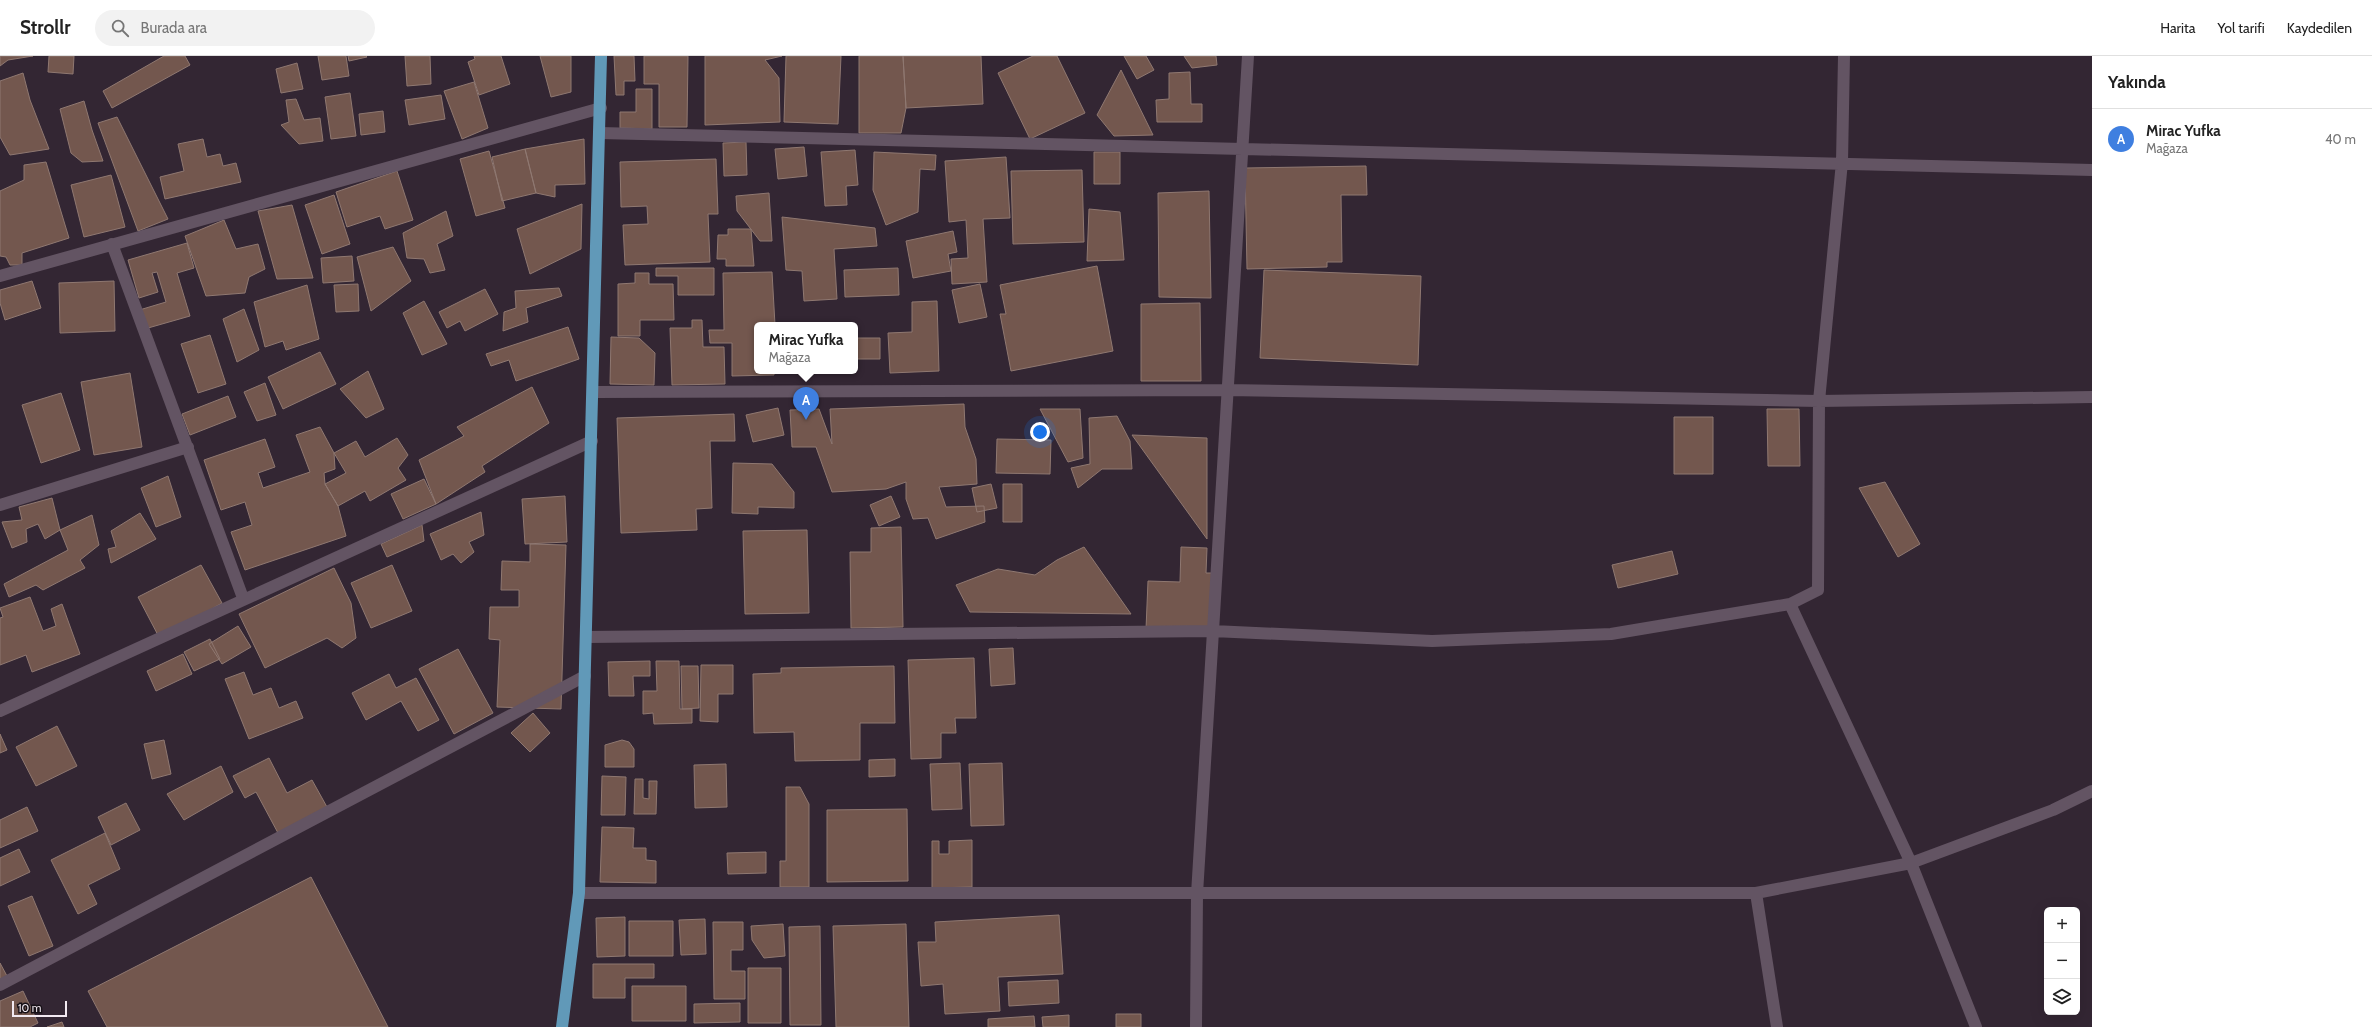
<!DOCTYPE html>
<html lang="tr">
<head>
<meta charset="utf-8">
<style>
	:root { --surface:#fff; --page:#f2f2f2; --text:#222; --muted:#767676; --line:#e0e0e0; --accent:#1a73e8 }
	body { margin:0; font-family:Cabin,sans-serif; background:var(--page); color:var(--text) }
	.controls { position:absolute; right:12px; bottom:12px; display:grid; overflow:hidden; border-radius:6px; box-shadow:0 4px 16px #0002 }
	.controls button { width:36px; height:36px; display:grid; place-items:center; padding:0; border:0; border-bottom:1px solid var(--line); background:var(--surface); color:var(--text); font:20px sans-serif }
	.scale { position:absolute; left:12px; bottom:10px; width:55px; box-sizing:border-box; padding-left:4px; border:2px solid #f2e9f1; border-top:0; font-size:11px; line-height:14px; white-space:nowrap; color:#f2e9f1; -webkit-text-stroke:3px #171117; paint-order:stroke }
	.you { position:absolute; left:1040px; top:376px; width:14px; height:14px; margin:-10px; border:3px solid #fff; border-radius:50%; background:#1a73e8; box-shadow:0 0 0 6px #1a73e833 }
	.badge { display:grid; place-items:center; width:26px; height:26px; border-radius:50%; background:var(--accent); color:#fff; font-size:13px; font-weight:700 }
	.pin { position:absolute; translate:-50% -33px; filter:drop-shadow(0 1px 2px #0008) }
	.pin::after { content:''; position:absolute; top:21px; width:14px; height:12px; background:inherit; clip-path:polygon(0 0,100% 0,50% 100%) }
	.popup { position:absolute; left:754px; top:266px; width:104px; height:52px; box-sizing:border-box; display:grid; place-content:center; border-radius:6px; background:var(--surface); filter:drop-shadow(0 1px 3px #0005); font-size:13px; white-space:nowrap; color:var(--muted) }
	.popup b { font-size:15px; color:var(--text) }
	.popup::after { content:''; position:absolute; left:50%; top:100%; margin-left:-8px; border:8px solid transparent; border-top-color:var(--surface) }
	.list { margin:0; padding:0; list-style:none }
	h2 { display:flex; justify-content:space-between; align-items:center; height:52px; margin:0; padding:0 16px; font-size:17px }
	h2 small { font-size:13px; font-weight:400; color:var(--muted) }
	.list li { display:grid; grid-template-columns:26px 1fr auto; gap:12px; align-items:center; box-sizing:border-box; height:60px; padding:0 16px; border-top:1px solid var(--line) }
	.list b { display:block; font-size:15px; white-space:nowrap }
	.list p { margin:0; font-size:13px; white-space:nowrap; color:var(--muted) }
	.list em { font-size:13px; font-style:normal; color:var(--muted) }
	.icon { flex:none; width:22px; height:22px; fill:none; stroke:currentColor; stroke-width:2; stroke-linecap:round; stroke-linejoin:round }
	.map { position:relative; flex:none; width:2092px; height:971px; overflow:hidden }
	header { display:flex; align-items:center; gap:24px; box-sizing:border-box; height:56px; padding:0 20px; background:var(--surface); border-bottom:1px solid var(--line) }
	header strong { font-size:19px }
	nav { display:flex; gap:22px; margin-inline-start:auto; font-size:14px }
	.search { width:280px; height:36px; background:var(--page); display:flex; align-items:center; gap:10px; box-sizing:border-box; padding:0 14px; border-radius:22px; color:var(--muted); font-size:15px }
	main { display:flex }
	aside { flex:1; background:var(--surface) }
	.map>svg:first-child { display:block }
	.building { fill:#73574e; stroke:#8f7871 }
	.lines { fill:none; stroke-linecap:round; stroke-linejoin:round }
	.minor { stroke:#635463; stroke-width:12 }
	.major { stroke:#6199b8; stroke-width:12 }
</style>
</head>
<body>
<header>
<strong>Strollr</strong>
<div class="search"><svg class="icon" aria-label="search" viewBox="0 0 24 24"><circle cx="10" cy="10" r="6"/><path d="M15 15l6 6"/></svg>Burada ara</div>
<nav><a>Harita</a><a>Yol tarifi</a><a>Kaydedilen</a></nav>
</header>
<main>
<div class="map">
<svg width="2092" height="971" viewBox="0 0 2092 971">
	<rect width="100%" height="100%" fill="#332633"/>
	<path class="building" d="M 0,0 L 33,0 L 8,4 L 0,10 Z
		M 49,0 L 74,0 L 73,18 L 48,16 Z
		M 185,0 L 190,9 L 112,52 L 103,35 L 164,0 Z
		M 318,0 L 346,0 L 349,20 L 322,24 Z
		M 348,0 L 366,0 L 367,1 L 349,5 Z
		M 405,0 L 430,0 L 431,28 L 407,30 Z
		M 474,0 L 501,0 L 510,28 L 479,39 L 468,6 L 475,3 Z
		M 540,0 L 571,0 L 571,36 L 551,41 Z
		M 614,0 L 634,0 L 635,25 L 624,25 L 624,39 L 616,39 Z
		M 644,0 L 688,0 L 687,71 L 659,71 L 659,28 L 644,28 Z
		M 705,0 L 782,0 L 765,4 L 779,22 L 780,66 L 705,69 Z
		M 786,0 L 841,0 L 838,68 L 784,66 Z
		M 859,0 L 903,0 L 906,52 L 901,77 L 859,77 Z
		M 903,0 L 981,0 L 983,48 L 906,52 Z
		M 1033,0 L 1057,0 L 1085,57 L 1030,83 L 998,17 Z
		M 1124,0 L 1146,0 L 1154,14 L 1137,23 Z
		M 1184,0 L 1216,0 L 1217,9 L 1192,12 Z
		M 297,7 L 303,33 L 281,37 L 276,13 Z
		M 1121,14 L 1153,79 L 1114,80 L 1097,59 Z
		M 1190,16 L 1191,48 L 1202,48 L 1202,66 L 1157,66 L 1156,44 L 1169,43 L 1169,17 Z
		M 23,17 L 30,44 L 49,93 L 10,99 L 0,81 L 0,25 Z
		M 474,26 L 488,72 L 462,83 L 444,35 Z
		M 636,33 L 652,33 L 652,73 L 620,72 L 620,56 L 636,56 Z
		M 350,37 L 356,80 L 331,83 L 325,41 Z
		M 441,39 L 445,63 L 409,69 L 405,44 Z
		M 296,43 L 304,64 L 320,62 L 323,85 L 299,88 L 281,69 L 289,66 L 286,44 Z
		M 84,45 L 92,74 L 103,105 L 82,106 L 71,97 L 60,53 Z
		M 383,55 L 385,76 L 361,79 L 359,58 Z
		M 117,61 L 168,163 L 138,175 L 98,67 Z
		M 203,83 L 207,101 L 220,98 L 223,110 L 236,107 L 241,126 L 165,143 L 160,121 L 184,115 L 178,88 Z
		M 584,83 L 585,128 L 555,129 L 555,141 L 536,137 L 525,93 Z
		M 746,86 L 747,119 L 724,120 L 723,87 Z
		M 804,91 L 807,120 L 778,123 L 775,93 Z
		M 525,93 L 536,137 L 502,145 L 492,101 Z
		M 855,94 L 858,129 L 846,130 L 847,149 L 825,150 L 821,96 Z
		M 489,95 L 505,152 L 476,160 L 460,103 Z
		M 874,96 L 936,99 L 935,114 L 920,113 L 918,156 L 886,169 L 873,134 Z
		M 1094,96 L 1120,96 L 1120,128 L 1094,128 Z
		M 1006,101 L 1010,162 L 983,163 L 987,226 L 952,228 L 951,203 L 968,202 L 966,164 L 949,166 L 945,105 Z
		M 716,103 L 718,158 L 708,158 L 710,206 L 625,209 L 623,169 L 648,168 L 647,150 L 621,151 L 620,106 Z
		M 46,106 L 69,182 L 22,197 L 22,209 L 10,209 L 6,201 L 0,200 L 0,135 L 24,124 L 24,109 Z
		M 1366,110 L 1367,139 L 1341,139 L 1342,206 L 1327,206 L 1327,211 L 1247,213 L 1245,112 Z
		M 1082,114 L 1084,186 L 1013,188 L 1011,115 Z
		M 397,115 L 413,164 L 385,173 L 380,160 L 347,171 L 336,136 Z
		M 111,119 L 125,171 L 84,181 L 71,129 Z
		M 1209,135 L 1211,242 L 1159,241 L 1158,137 Z
		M 769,137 L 772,185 L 760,185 L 737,155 L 736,140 Z
		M 334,139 L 350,188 L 322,198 L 305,149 Z
		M 582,148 L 581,193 L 530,218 L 517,173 Z
		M 292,149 L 313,222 L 277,223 L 258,155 Z
		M 1089,153 L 1120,156 L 1124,204 L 1087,205 Z
		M 446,155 L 453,180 L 437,188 L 445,214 L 430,217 L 424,203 L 407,202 L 403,177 Z
		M 782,161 L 875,172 L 877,190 L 834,193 L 837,243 L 804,245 L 802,215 L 786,214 Z
		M 224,164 L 236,193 L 258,188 L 265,213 L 249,221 L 245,237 L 206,240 L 185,180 Z
		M 728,173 L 751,173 L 754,210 L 726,210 L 726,203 L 717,203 L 718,179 L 728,179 Z
		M 953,175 L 957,196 L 948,198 L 951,215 L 913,222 L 906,185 Z
		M 187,187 L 194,212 L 177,217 L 190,260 L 141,274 L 136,255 L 166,246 L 157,216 L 152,217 L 158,236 L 139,242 L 128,204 Z
		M 393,191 L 411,225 L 371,255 L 357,201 Z
		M 352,200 L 354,225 L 323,227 L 321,202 Z
		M 1097,210 L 1113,295 L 1011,315 L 1000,258 L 1006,258 L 1000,229 Z
		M 656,212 L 714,212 L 714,239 L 678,239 L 678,220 L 656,220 Z
		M 898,212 L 899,239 L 845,241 L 844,214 Z
		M 1264,214 L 1421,220 L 1418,309 L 1260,302 Z
		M 772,216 L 775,269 L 757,269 L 757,315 L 774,315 L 774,319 L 732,320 L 732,287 L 710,287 L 709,274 L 724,274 L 723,217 Z
		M 635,217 L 649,217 L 649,228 L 673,228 L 674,264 L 640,264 L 640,280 L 618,280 L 618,228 L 635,227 Z
		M 32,225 L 41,252 L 5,264 L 0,247 L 0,234 Z
		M 114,225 L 115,275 L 60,277 L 59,227 Z
		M 358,228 L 359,255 L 336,256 L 334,229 Z
		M 980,228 L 987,261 L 959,267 L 952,234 Z
		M 307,229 L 319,283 L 286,294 L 283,285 L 265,291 L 254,246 Z
		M 559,232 L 562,240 L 526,252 L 528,266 L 503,275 L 504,256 L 516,252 L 515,235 Z
		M 485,233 L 498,258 L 465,275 L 460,265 L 447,272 L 439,256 Z
		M 424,245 L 447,288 L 422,299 L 403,257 Z
		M 937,245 L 939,315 L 890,317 L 888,277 L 912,276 L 912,246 Z
		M 1200,247 L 1201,325 L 1141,325 L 1141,248 Z
		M 244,253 L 259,294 L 237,306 L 223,263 Z
		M 692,264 L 702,264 L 703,291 L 724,291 L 725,328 L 672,329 L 670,272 L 692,272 Z
		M 568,271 L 579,303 L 516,325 L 509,304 L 491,310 L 486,298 Z
		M 210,279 L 226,328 L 198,337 L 181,288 Z
		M 611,281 L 639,282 L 655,297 L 654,329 L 610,328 Z
		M 855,282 L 880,282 L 880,303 L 855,303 Z
		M 320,296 L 336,328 L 283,353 L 268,321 Z
		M 368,315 L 384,353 L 366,362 L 340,333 Z
		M 130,317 L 142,391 L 94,399 L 81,326 Z
		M 265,327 L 276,359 L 257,365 L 244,336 Z
		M 532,331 L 549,367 L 482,410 L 485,416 L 436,448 L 419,404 L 464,380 L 457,371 Z
		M 61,337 L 80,394 L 41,407 L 22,349 Z
		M 228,340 L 236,361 L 190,379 L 182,358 Z
		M 964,348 L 965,371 L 976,403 L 977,428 L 939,431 L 946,451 L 984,450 L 985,466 L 936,483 L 928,462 L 913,463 L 906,443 L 906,426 L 886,433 L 832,436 L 816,391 L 792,391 L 790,354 L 819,353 L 832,388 L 830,353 Z
		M 778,352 L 784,379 L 753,386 L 746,359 Z
		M 1040,353 L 1080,353 L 1083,402 L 1068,406 Z
		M 1767,353 L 1799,353 L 1800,410 L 1768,410 Z
		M 734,358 L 735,385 L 710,385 L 712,452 L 696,453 L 697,474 L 621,477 L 617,362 Z
		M 1117,360 L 1130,385 L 1132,413 L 1102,413 L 1078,432 L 1071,412 L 1090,408 L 1089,362 Z
		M 1674,361 L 1713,361 L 1713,418 L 1674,418 Z
		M 320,371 L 334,397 L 335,413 L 324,417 L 325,428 L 338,450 L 346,480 L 245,514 L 231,476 L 252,469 L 245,446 L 221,454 L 204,404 L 265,383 L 275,411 L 258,417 L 263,432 L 310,416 L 296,379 Z
		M 1132,379 L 1207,382 L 1207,483 Z
		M 397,382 L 408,399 L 398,412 L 406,424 L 370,445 L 365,435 L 338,450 L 325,428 L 346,417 L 334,397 L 356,385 L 365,401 Z
		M 997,383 L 1051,384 L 1050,418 L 996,417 Z
		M 733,407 L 772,408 L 794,436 L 794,452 L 758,451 L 758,458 L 732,457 Z
		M 168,420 L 181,461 L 156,471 L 141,432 Z
		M 424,423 L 436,448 L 403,463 L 391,438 Z
		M 1885,426 L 1920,488 L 1898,501 L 1859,432 Z
		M 991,428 L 997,452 L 977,456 L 972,432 Z
		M 1003,428 L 1022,428 L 1022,466 L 1003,466 Z
		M 565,440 L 567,486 L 525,488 L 522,443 Z
		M 891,440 L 900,461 L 879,470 L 870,449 Z
		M 52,442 L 60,474 L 45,483 L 38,468 L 26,473 L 27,486 L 12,492 L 2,466 L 22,464 L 19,451 Z
		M 481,456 L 484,479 L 469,486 L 474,496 L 461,507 L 453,498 L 441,504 L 430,478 Z
		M 140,457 L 156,483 L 111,507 L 108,493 L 116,491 L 111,475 Z
		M 92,459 L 99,489 L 80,504 L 85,512 L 43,534 L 36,529 L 9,541 L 4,528 L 68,494 L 60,474 Z
		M 422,469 L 424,485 L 387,501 L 381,488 Z
		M 901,471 L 903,571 L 851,572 L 850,496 L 871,496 L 871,472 Z
		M 807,474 L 809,557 L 745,558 L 743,475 Z
		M 530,488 L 566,489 L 561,653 L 497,651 L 500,584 L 489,583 L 490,551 L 519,551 L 519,534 L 501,534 L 502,505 L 530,506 Z
		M 1084,491 L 1131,558 L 970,556 L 956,529 L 998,513 L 1035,519 L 1057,504 Z
		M 1181,491 L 1207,492 L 1206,517 L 1212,517 L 1210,575 L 1146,573 L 1148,525 L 1180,526 Z
		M 1672,495 L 1678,518 L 1618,532 L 1612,509 Z
		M 201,509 L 222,547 L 160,583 L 138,541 Z
		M 392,509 L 412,555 L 371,572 L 351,527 Z
		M 334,512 L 351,547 L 356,582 L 342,592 L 327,582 L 265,612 L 239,558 Z
		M 30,541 L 43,575 L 56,570 L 51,553 L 62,548 L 80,598 L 32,616 L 26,599 L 0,609 L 0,562 L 3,561 L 0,552 Z
		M 238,570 L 251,591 L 222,608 L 209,588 Z
		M 210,583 L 220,603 L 194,615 L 184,596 Z
		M 1013,592 L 1015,628 L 991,630 L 989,593 Z
		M 458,593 L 493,657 L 454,678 L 419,613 Z
		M 183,598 L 192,618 L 156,635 L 147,615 Z
		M 974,602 L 976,662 L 955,662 L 956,677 L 941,677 L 941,702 L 911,703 L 908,604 Z
		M 650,605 L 650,620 L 633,620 L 634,640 L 609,640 L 608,606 Z
		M 656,605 L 679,605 L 680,653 L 692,653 L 692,667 L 654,668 L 653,657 L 643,658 L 643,635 L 657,635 Z
		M 701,609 L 733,609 L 733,638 L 718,638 L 718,666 L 700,665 Z
		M 681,610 L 698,610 L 699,652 L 682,653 Z
		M 894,610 L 895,667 L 860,667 L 860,704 L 795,705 L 794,676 L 754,677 L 753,618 L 781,617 L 781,612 Z
		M 244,616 L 253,639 L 271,632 L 279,652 L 296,645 L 303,662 L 249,683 L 225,623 Z
		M 389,618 L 396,632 L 416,622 L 439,664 L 418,675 L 401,645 L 366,664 L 352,637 Z
		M 533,657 L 550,677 L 530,696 L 511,677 Z
		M 57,670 L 77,710 L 36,730 L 16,691 Z
		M 0,678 L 7,694 L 0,697 Z
		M 164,684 L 171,718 L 152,723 L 144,688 Z
		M 622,684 L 629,686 L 634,693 L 634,711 L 605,711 L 605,689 Z
		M 269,702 L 287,737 L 312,724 L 327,751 L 278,777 L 256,736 L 245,742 L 233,720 Z
		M 895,703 L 895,720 L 869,721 L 869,704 Z
		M 960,707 L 962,753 L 932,754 L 930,708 Z
		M 1002,707 L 1004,769 L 971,770 L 969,708 Z
		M 726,708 L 727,751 L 695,752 L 694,709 Z
		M 221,710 L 233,736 L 184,764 L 167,738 Z
		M 602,720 L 626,721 L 625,759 L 601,759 Z
		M 635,723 L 643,723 L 643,742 L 649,743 L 649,725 L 657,725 L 656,758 L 634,758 Z
		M 786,731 L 800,731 L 809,748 L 809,831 L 780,831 L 780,805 L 786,805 Z
		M 126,747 L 140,774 L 111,789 L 98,761 Z
		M 27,751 L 38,775 L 0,792 L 0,764 Z
		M 907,753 L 908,825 L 827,826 L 827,754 Z
		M 602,771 L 634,772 L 633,792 L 646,792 L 646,804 L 656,805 L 656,827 L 600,826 Z
		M 105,777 L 120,813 L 88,829 L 97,848 L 78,858 L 51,804 Z
		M 972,784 L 972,831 L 932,832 L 932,785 L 939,785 L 939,798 L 949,798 L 949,785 Z
		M 19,793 L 30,816 L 0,830 L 0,802 Z
		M 766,796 L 766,817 L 728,818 L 727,797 Z
		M 311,821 L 388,971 L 107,971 L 88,935 Z
		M 32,840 L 53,890 L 29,900 L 8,850 Z
		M 1059,859 L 1063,918 L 998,921 L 1000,955 L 945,958 L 943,928 L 921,930 L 918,886 L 936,886 L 935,866 Z
		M 625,861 L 625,900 L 597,901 L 596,862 Z
		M 705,863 L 706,898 L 681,899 L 679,864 Z
		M 629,865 L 673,865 L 673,900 L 629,900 Z
		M 713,866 L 743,866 L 743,894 L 731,894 L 731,915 L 745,915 L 745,943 L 714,943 Z
		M 783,868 L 785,900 L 764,902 L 752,884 L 751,870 Z
		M 906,868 L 909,971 L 836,971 L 833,870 Z
		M 820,870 L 821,969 L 790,969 L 789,871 Z
		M 0,907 L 7,920 L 0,924 Z
		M 593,908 L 654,908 L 654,922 L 625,922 L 625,942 L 593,942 Z
		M 748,912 L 781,912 L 781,967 L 748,967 Z
		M 1058,924 L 1059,947 L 1009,950 L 1008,926 Z
		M 632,930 L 686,930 L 686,965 L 632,965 Z
		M 23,935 L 38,967 L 30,971 L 0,971 L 0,945 Z
		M 740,947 L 740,966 L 694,967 L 694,948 Z
		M 1116,958 L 1141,958 L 1141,971 L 1116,971 Z
		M 1069,959 L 1069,971 L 1043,971 L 1042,961 Z
		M 1034,960 L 1035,971 L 988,971 L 988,963 Z
		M 62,966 L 64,971 L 47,971 Z"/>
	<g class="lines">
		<path class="minor" d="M 1844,0 L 1842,106 L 1819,345 L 1818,534 L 1790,548 L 1911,807 L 1976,971
			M 600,77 L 2092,114
			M 112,188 L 243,542
			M 0,220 L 601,52
			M 593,336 L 1227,334 L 1819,345 L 2092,341
			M 0,449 L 188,391
			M 586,581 L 1213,575 L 1432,585 L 1611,578 L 1790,548
			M 0,655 L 592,385
			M 579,837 L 1756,837 L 1911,807 L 2053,754 L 2092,735
			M 1756,837 L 1777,971
			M 0,929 L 585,620
			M 1196,971 L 1197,838 L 1248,0"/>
		<path class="major" d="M 562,971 L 579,837 L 601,0"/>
	</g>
</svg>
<div class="controls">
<button>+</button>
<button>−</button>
<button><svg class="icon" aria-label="layers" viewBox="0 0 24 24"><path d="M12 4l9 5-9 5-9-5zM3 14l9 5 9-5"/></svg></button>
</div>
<div class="scale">10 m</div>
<div class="you"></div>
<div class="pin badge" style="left:806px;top:364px;background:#3f7fe0">A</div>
<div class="popup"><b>Mirac Yufka</b>Mağaza</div>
</div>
<aside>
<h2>Yakında<small></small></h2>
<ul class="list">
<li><span class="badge" style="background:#3f7fe0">A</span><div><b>Mirac Yufka</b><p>Mağaza</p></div><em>40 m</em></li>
</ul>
</aside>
</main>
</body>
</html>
